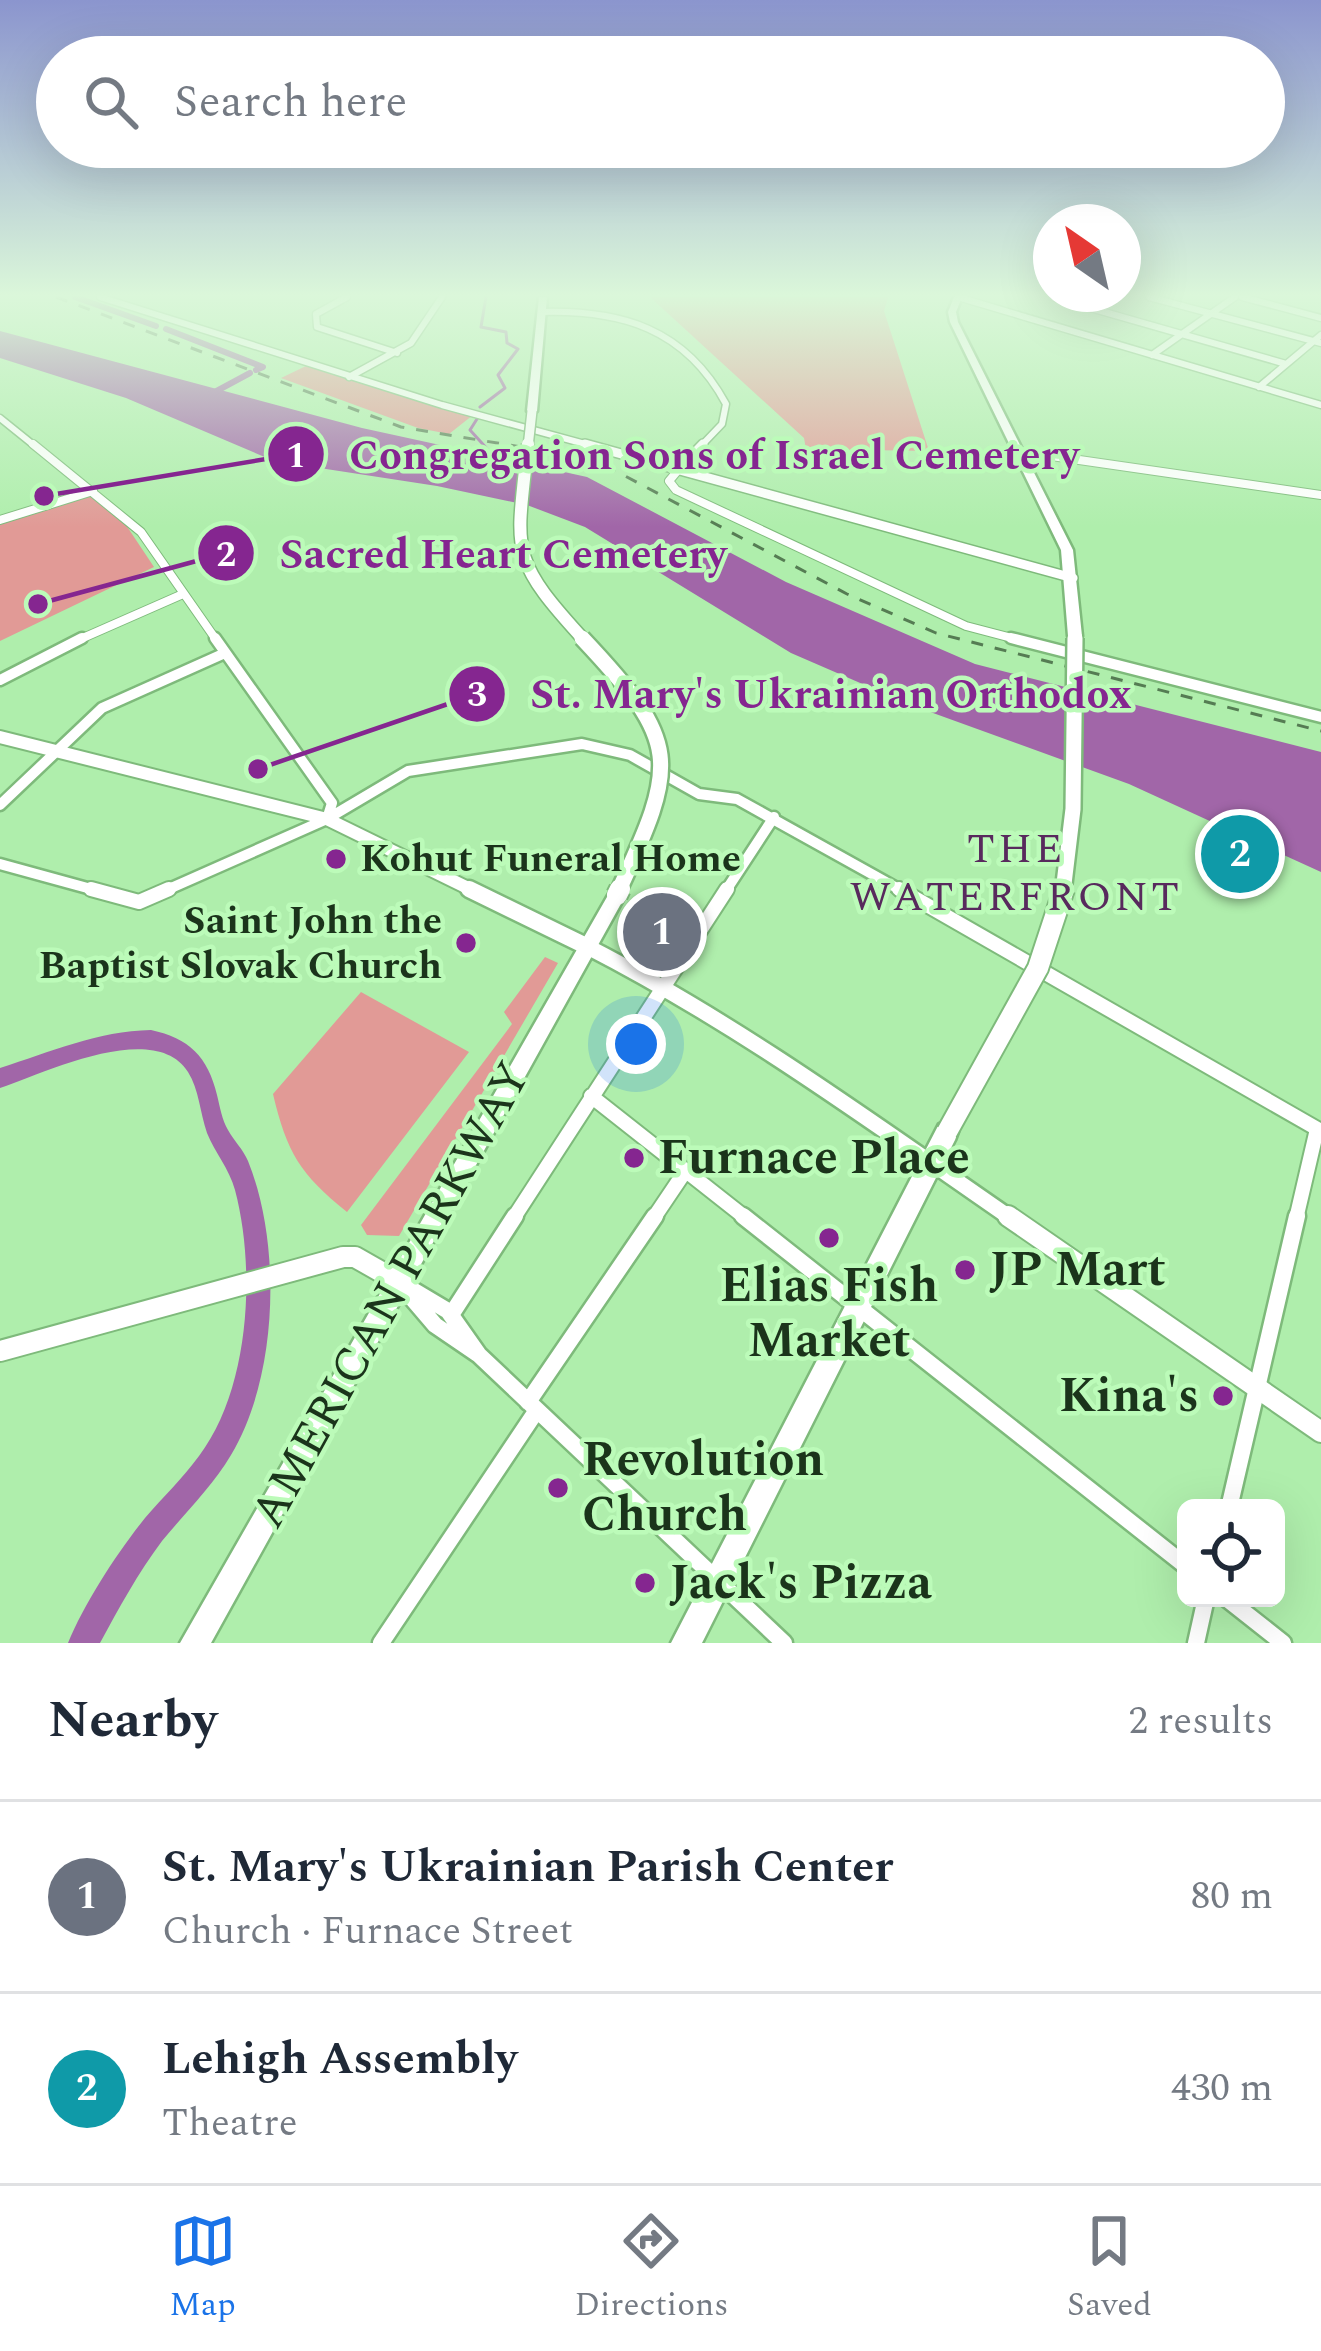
<!DOCTYPE html>
<html lang="en">
<head>
<meta charset="utf-8">
<style>
	:root { --surface:#fff; --page:#f2f2f3; --text:#1f2937; --muted:#747a83; --line:#e0e1e3; --accent:#1a73e8 }
	body { margin:0; font-family:Spectral,serif; background:var(--page); color:var(--text) }
	.controls { position:absolute; right:36px; bottom:36px; display:grid; overflow:hidden; border-radius:18px; box-shadow:0 12px 48px #0002 }
	.controls button { width:108px; height:108px; display:grid; place-items:center; padding:0; border:0; border-bottom:3px solid var(--line); background:var(--surface); color:var(--text); font:60px sans-serif }
	.compass { position:absolute; left:1033px; top:204px; width:108px; height:108px; border-radius:50%; background:var(--surface); box-shadow:0 12px 48px #0002; rotate:326deg }
	.you { position:absolute; left:636px; top:1044px; width:42px; height:42px; margin:-30px; border:9px solid #fff; border-radius:50%; background:#1a73e8; box-shadow:0 0 0 18px #1a73e833 }
	.badge { display:grid; place-items:center; width:78px; height:78px; border-radius:50%; background:var(--accent); color:#fff; font-size:39px; font-weight:700 }
	.pin { position:absolute; translate:-50% -50%; border:6px solid #fff; box-shadow:0 3px 12px #0006 }
	.list { margin:0; padding:0; list-style:none }
	h2 { display:flex; justify-content:space-between; align-items:center; height:156px; margin:0; padding:0 48px; font-size:51px }
	h2 small { font-size:39px; font-weight:400; color:var(--muted) }
	.list li { display:grid; grid-template-columns:78px 1fr auto; gap:36px; align-items:center; box-sizing:border-box; height:192px; padding:0 48px; border-top:3px solid var(--line) }
	.list b { display:block; font-size:45px; white-space:nowrap }
	.list p { margin:0; font-size:39px; white-space:nowrap; color:var(--muted) }
	.list em { font-size:39px; font-style:normal; color:var(--muted) }
	.icon { flex:none; width:66px; height:66px; fill:none; stroke:currentColor; stroke-width:2; stroke-linecap:round; stroke-linejoin:round }
	.map { position:relative; flex:none; width:1321px; height:1643px; overflow:hidden }
	.search { position:absolute; background:var(--surface); box-shadow:0 12px 48px #0002; left:36px; right:36px; top:36px; height:132px; display:flex; align-items:center; gap:30px; box-sizing:border-box; padding:0 42px; border-radius:66px; color:var(--muted); font-size:45px }
	.sheet { height:540px; background:var(--surface) }
	nav { display:flex; justify-content:space-around; align-items:center; box-sizing:border-box; height:168px; border-top:3px solid var(--line); background:var(--surface); font-size:33px; color:var(--muted) }
	nav a { display:grid; justify-items:center; gap:6px }
	nav .on { color:var(--accent) }
	.map>svg:first-child { display:block }
	.green { fill:#e19a96 }
	.water { fill:#a166a8 }
	.lines { fill:none; stroke-linecap:round; stroke-linejoin:round }
	.stream { stroke:#a166a8; stroke-width:3 }
	.canal { stroke:#a166a8; stroke-width:6 }
	.river { fill:#a166a8; fill-rule:evenodd }
	.minor-far4-casing { stroke:#7eba7b; stroke-width:9 }
	.minor-far3-casing { stroke:#7eba7b; stroke-width:10 }
	.minor-far2-casing { stroke:#7eba7b; stroke-width:15 }
	.minor-far1-casing { stroke:#7eba7b; stroke-width:18 }
	.minor-casing { stroke:#7eba7b; stroke-width:21 }
	.tertiary-far3-casing { stroke:#7eba7b; stroke-width:9 }
	.tertiary-far2-casing { stroke:#7eba7b; stroke-width:12 }
	.tertiary-far1-casing { stroke:#7eba7b; stroke-width:20 }
	.tertiary-casing { stroke:#7eba7b; stroke-width:24 }
	.secondary-far1-casing { stroke:#7eba7b; stroke-width:16 }
	.secondary-casing { stroke:#7eba7b; stroke-width:21 }
	.primary-casing { stroke:#7eba7b; stroke-width:5 }
	.minor-far4 { stroke:#fff; stroke-width:6 }
	.minor-far3 { stroke:#fff; stroke-width:8 }
	.minor-far2 { stroke:#fff; stroke-width:10 }
	.minor-far1 { stroke:#fff; stroke-width:14 }
	.minor { stroke:#fff; stroke-width:16 }
	.tertiary-far3 { stroke:#fff; stroke-width:6 }
	.tertiary-far2 { stroke:#fff; stroke-width:9 }
	.tertiary-far1 { stroke:#fff; stroke-width:15 }
	.tertiary { stroke:#fff; stroke-width:20 }
	.secondary-far1 { stroke:#fff; stroke-width:12 }
	.secondary { stroke:#fff; stroke-width:16 }
	.primary { fill:#fff; fill-rule:evenodd }
	.rail { stroke:#557c53; stroke-width:3; stroke-dasharray:12 12; stroke-linecap:butt }
	.primary-bridge-far3-casing { stroke:#7eba7b; stroke-width:12; stroke-linecap:butt }
	.primary-bridge-far2-casing { stroke:#7eba7b; stroke-width:15; stroke-linecap:butt }
	.primary-bridge-far1-casing { stroke:#7eba7b; stroke-width:20; stroke-linecap:butt }
	.primary-bridge-casing { stroke:#7eba7b; stroke-width:24; stroke-linecap:butt }
	.primary-bridge-far3 { stroke:#fff; stroke-width:9 }
	.primary-bridge-far2 { stroke:#fff; stroke-width:12 }
	.primary-bridge-far1 { stroke:#fff; stroke-width:15 }
	.primary-bridge { stroke:#fff; stroke-width:20 }
	.poi-dot { fill:#852690; stroke:#bcfbb9; stroke-width:4.5 }
	.labels { text-anchor:middle; dominant-baseline:central; stroke-width:9; stroke-linejoin:round; paint-order:stroke }
	.poi-label { font-size:39px; font-weight:bold; fill:#1b341b; stroke:#bcfbb9; text-anchor:start }
	.neighbourhood-label { font-size:42px; letter-spacing:3px; fill:#582a5d; stroke:#bcfbb9 }
	.near-poi-label { font-size:48px; font-weight:bold; fill:#1b341b; stroke:#bcfbb9; text-anchor:start }
	.near-street-label { font-size:48px; fill:#1b341b; stroke:#bcfbb9 }
	.leader { fill:none; stroke:#852690; stroke-width:4.5 }
	.callout-dot { fill:#852690; stroke:#bcfbb9; stroke-width:4.5 }
	.mark-label { font-size:36px; text-anchor:middle; font-weight:bold; fill:#fff }
	.callout-label { font-size:42px; text-anchor:middle; font-weight:bold; fill:#852690; stroke:#bcfbb9; stroke-width:9; stroke-linejoin:round; paint-order:stroke }
</style>
</head>
<body>
<div class="map">
<svg width="1321" height="1643" viewBox="0 0 1321 1643">
	<rect width="100%" height="100%" fill="#afeeac"/>
	<path class="green" d="M 650,297 L 888,297 L 884,311 L 929,451 L 806,449 L 804,438 Z
		M 306,366 L 473,415 L 449,434 L 418,428 L 281,378 Z
		M 89,495 L 124,522 L 154,567 L 0,641 L 0,523 Z
		M 545,957 L 558,963 L 399,1236 L 367,1235 L 361,1225 L 512,1024 L 504,1012 Z
		M 361,992 L 469,1052 L 347,1212 C 300,1174 287,1153 273,1094 Z"/>
	<path class="water" d="M 0,331 L 362,428 L 587,477 L 786,582 L 975,664 L 1321,752 L 1321,872 L 1129,784 L 911,705 L 791,653 L 585,527 L 527,505 L 437,486 L 274,461 L 126,398 L 0,358 Z"/>
	<g class="lines">
		<path class="stream" d="M 480,407 L 505,388 L 498,375 L 518,349 L 507,343 L 506,332 L 481,327 L 486,297
			M 477,419 L 470,430 L 490,452"/>
		<path class="canal" d="M 75,297 L 156,326
			M 166,329 L 263,367 L 256,370
			M 211,394 L 250,373"/>
		<path class="river" d="M 151,1030 C 189,1038 208,1057 217,1095 C 220,1107 222,1120 228,1130 C 234,1141 243,1149 248,1161 C 282,1245 278,1377 231,1455 C 212,1487 185,1513 162,1541 C 138,1573 119,1608 100,1643 L 68,1643 C 85,1602 117,1553 145,1518 C 163,1497 183,1478 199,1456 C 250,1389 256,1269 235,1190 C 229,1168 215,1153 207,1133 C 200,1113 199,1089 188,1072 C 155,1019 44,1073 0,1088 L 0,1068 C 50,1052 98,1031 151,1030 Z"/>
		<g class="minor-far4-casing">
			<path id="minor-far4" d="M 347,297 L 316,314 L 317,327 L 397,353
				M 958,297 L 1321,405
				M 1052,297 L 1286,364
				M 1149,297 L 1321,343
				M 1242,297 L 1321,318
				M 1152,355 L 1235,297
				M 349,377 L 411,343 L 442,297
				M 1259,387 L 1321,335
				M 0,418 L 36,447"/>
		</g>
		<g class="minor-far3-casing">
			<path id="minor-far3" d="M 33,444 L 141,532 L 217,641
				M 1017,451 L 1321,495
				M 679,469 L 669,481 L 676,490 L 966,626 L 1023,641
				M 0,520 L 93,491
				M 76,641 L 183,594"/>
		</g>
		<g class="minor-far2-casing">
			<path id="minor-far2" d="M 215,638 L 332,803 L 327,819
				M 1011,638 L 1321,717
				M 0,680 L 82,638
				M 0,805 L 102,708 L 225,653
				M 0,864 L 102,892
				M 162,892 L 327,819 L 408,771 L 582,744 L 630,755 L 699,794 L 737,799 L 904,892
				M 725,892 L 774,817"/>
		</g>
		<g class="minor-far1-casing">
			<path id="minor-far1" d="M 91,889 L 139,902 L 169,889
				M 899,889 L 1321,1131
				M 591,1096 L 747,1219
				M 513,1219 L 727,889
				M 653,1219 L 686,1170
				M 1296,1219 L 1317,1129"/>
		</g>
		<g class="minor-casing">
			<path id="minor" d="M 743,1216 L 1186,1566
				M 401,1283 L 448,1311 L 479,1355
				M 400,1284 L 435,1325 L 479,1355 L 784,1643
				M 451,1315 L 515,1216
				M 528,1402 L 655,1216
				M 1229,1508 L 1297,1216
				M 1226,1598 L 1283,1643
				M 381,1643 L 537,1410
				M 1196,1643 L 1206,1598"/>
		</g>
		<g class="tertiary-far3-casing">
			<path id="tertiary-far3" d="M 100,297 L 442,405 L 596,447
				M 542,312 C 621,310 685,328 726,404 L 722,424 L 700,447"/>
		</g>
		<g class="tertiary-far2-casing">
			<path id="tertiary-far2" d="M 585,444 L 1073,578
				M 679,469 L 703,444"/>
		</g>
		<g class="tertiary-far1-casing">
			<path id="tertiary-far1" d="M 588,947 C 738,1024 873,1123 1012,1219"/>
		</g>
		<g class="tertiary-casing">
			<path id="tertiary" d="M 1008,1216 L 1321,1432
				M 0,1351 L 343,1257 L 355,1257 L 399,1282"/>
		</g>
		<g class="secondary-far1-casing">
			<path id="secondary-far1" d="M 0,737 L 327,819 L 476,892"/>
		</g>
		<g class="secondary-casing">
			<path id="secondary" d="M 469,889 L 588,947"/>
		</g>
		<g class="primary-casing">
			<path id="primary" d="M 539,297 L 547,297 L 537,411 L 532,414 L 527,411 Z
				M 954,297 L 962,297 L 956,312 L 958,322 L 1073,550 L 1082,636 L 1080,639 L 1075,640 L 1068,636 L 1061,550 L 950,322 L 948,312 Z
				M 617,888 L 623,890 L 626,895 L 623,900 L 211,1643 L 180,1643 L 611,890 Z
				M 947,1121 L 955,1124 L 958,1132 L 955,1140 L 702,1643 L 671,1643 L 939,1124 Z"/>
		</g>
		<use href="#minor-far4" class="minor-far4"/>
		<use href="#minor-far3" class="minor-far3"/>
		<use href="#minor-far2" class="minor-far2"/>
		<use href="#minor-far1" class="minor-far1"/>
		<use href="#minor" class="minor"/>
		<use href="#tertiary-far3" class="tertiary-far3"/>
		<use href="#tertiary-far2" class="tertiary-far2"/>
		<use href="#tertiary-far1" class="tertiary-far1"/>
		<use href="#tertiary" class="tertiary"/>
		<use href="#secondary-far1" class="secondary-far1"/>
		<use href="#secondary" class="secondary"/>
		<use href="#primary" class="primary"/>
		<path class="rail" d="M 56,297 L 401,427 L 557,453 L 612,469 L 847,594 L 936,633 L 1321,731"/>
		<g class="primary-bridge-far3-casing">
			<path id="primary-bridge-far3" d="M 528,447 L 532,411"/>
		</g>
		<g class="primary-bridge-far2-casing">
			<path id="primary-bridge-far2" d="M 528,444 C 516,553 508,557 585,641
				M 1075,641 L 1075,636"/>
		</g>
		<g class="primary-bridge-far1-casing">
			<path id="primary-bridge-far1" d="M 582,638 C 681,743 679,761 618,892
				M 1063,892 L 1073,809 L 1075,638"/>
		</g>
		<g class="primary-bridge-casing">
			<path id="primary-bridge" d="M 617,895 L 620,889
				M 947,1132 L 1038,968 L 1064,889"/>
		</g>
		<use href="#primary-bridge-far3" class="primary-bridge-far3"/>
		<use href="#primary-bridge-far2" class="primary-bridge-far2"/>
		<use href="#primary-bridge-far1" class="primary-bridge-far1"/>
		<use href="#primary-bridge" class="primary-bridge"/>
	</g>
	<linearGradient id="sky" x2="0" y2="1"><stop stop-color="#8b95ce"/><stop offset="0.56" stop-color="#dbf7da"/><stop offset="1" stop-color="#dbf7da" stop-opacity="0"/></linearGradient>
	<rect width="1321" height="527" fill="url(#sky)"/>
	<g class="poi-dot">
		<circle cx="336" cy="859" r="12"/>
		<circle cx="466" cy="943" r="12"/>
		<circle cx="634" cy="1158" r="12"/>
		<circle cx="829" cy="1238" r="12"/>
		<circle cx="965" cy="1270" r="12"/>
		<circle cx="1223" cy="1396" r="12"/>
		<circle cx="558" cy="1488" r="12"/>
		<circle cx="645" cy="1583" r="12"/>
	</g>
	<g class="labels">
		<g class="poi-label">
			<text x="360" y="859">Kohut Funeral Home</text>
			<text x="442" y="921" text-anchor="end">Saint John the<tspan x="442" dy="45">Baptist Slovak Church</tspan></text>
		</g>
		<g class="neighbourhood-label">
			<text x="1016" y="849">THE<tspan x="1016" dy="48">WATERFRONT</tspan></text>
		</g>
		<g class="near-poi-label">
			<text x="658" y="1158">Furnace Place</text>
			<text x="989" y="1270">JP Mart</text>
			<text x="829" y="1286" text-anchor="middle">Elias Fish<tspan x="829" dy="55">Market</tspan></text>
			<text x="1199" y="1396" text-anchor="end">Kina's</text>
			<text x="582" y="1460">Revolution<tspan x="582" dy="55">Church</tspan></text>
			<text x="669" y="1583">Jack's Pizza</text>
		</g>
		<g class="near-street-label">
			<text transform="translate(391 1295) rotate(-61)">AMERICAN PARKWAY</text>
		</g>
	</g>
	<path class="leader" d="M44 496L296 454M38 604L226 553M258 769L477 694"/>
	<g class="callout-dot">
		<circle cx="44" cy="496" r="12"/>
		<circle cx="38" cy="604" r="12"/>
		<circle cx="258" cy="769" r="12"/>
		<circle cx="296" cy="454" r="30"/>
		<circle cx="226" cy="553" r="30"/>
		<circle cx="477" cy="694" r="30"/>
	</g>
	<g class="mark-label">
		<text x="296" y="467">1</text>
		<text x="226" y="566">2</text>
		<text x="477" y="706">3</text>
	</g>
	<g class="callout-label">
		<text x="714" y="469">Congregation Sons of Israel Cemetery</text>
		<text x="503" y="568">Sacred Heart Cemetery</text>
		<text x="831" y="708">St. Mary's Ukrainian Orthodox</text>
	</g>
</svg>
<div class="controls">
<button><svg class="icon" aria-label="locate" viewBox="0 0 24 24"><circle cx="12" cy="12" r="6"/><path d="M12 2v4M12 18v4M2 12h4M18 12h4"/></svg></button>
</div>
<svg class="compass" viewBox="-18 -18 36 36"><path d="M0-13l5 13h-10z" fill="#e53935"/><path d="M0 13l5-13h-10z" fill="#747a83"/></svg>
<div class="you"></div>
<div class="pin badge" style="left:662px;top:932px;background:#6b7280">1</div>
<div class="pin badge" style="left:1240px;top:854px;background:#0f9aa8">2</div>
<div class="search"><svg class="icon" aria-label="search" viewBox="0 0 24 24"><circle cx="10" cy="10" r="6"/><path d="M15 15l6 6"/></svg>Search here</div>
</div>
<section class="sheet">
<h2>Nearby<small>2 results</small></h2>
<ul class="list">
<li><span class="badge" style="background:#6b7280">1</span><div><b>St. Mary's Ukrainian Parish Center</b><p>Church · Furnace Street</p></div><em>80 m</em></li>
<li><span class="badge" style="background:#0f9aa8">2</span><div><b>Lehigh Assembly</b><p>Theatre</p></div><em>430 m</em></li>
</ul>
</section>
<nav>
<a class="on"><svg class="icon" aria-label="map" viewBox="0 0 24 24"><path d="M3 6l6-2 6 2 6-2v14l-6 2-6-2-6 2zM9 4v14M15 6v14"/></svg>Map</a>
<a><svg class="icon" aria-label="directions" viewBox="0 0 24 24"><path d="M12 3l9 9-9 9-9-9zM9 14v-3h6M13 9l2 2-2 2"/></svg>Directions</a>
<a><svg class="icon" aria-label="saved" viewBox="0 0 24 24"><path d="M7 4h10v16l-5-4-5 4z"/></svg>Saved</a>
</nav>
</body>
</html>
